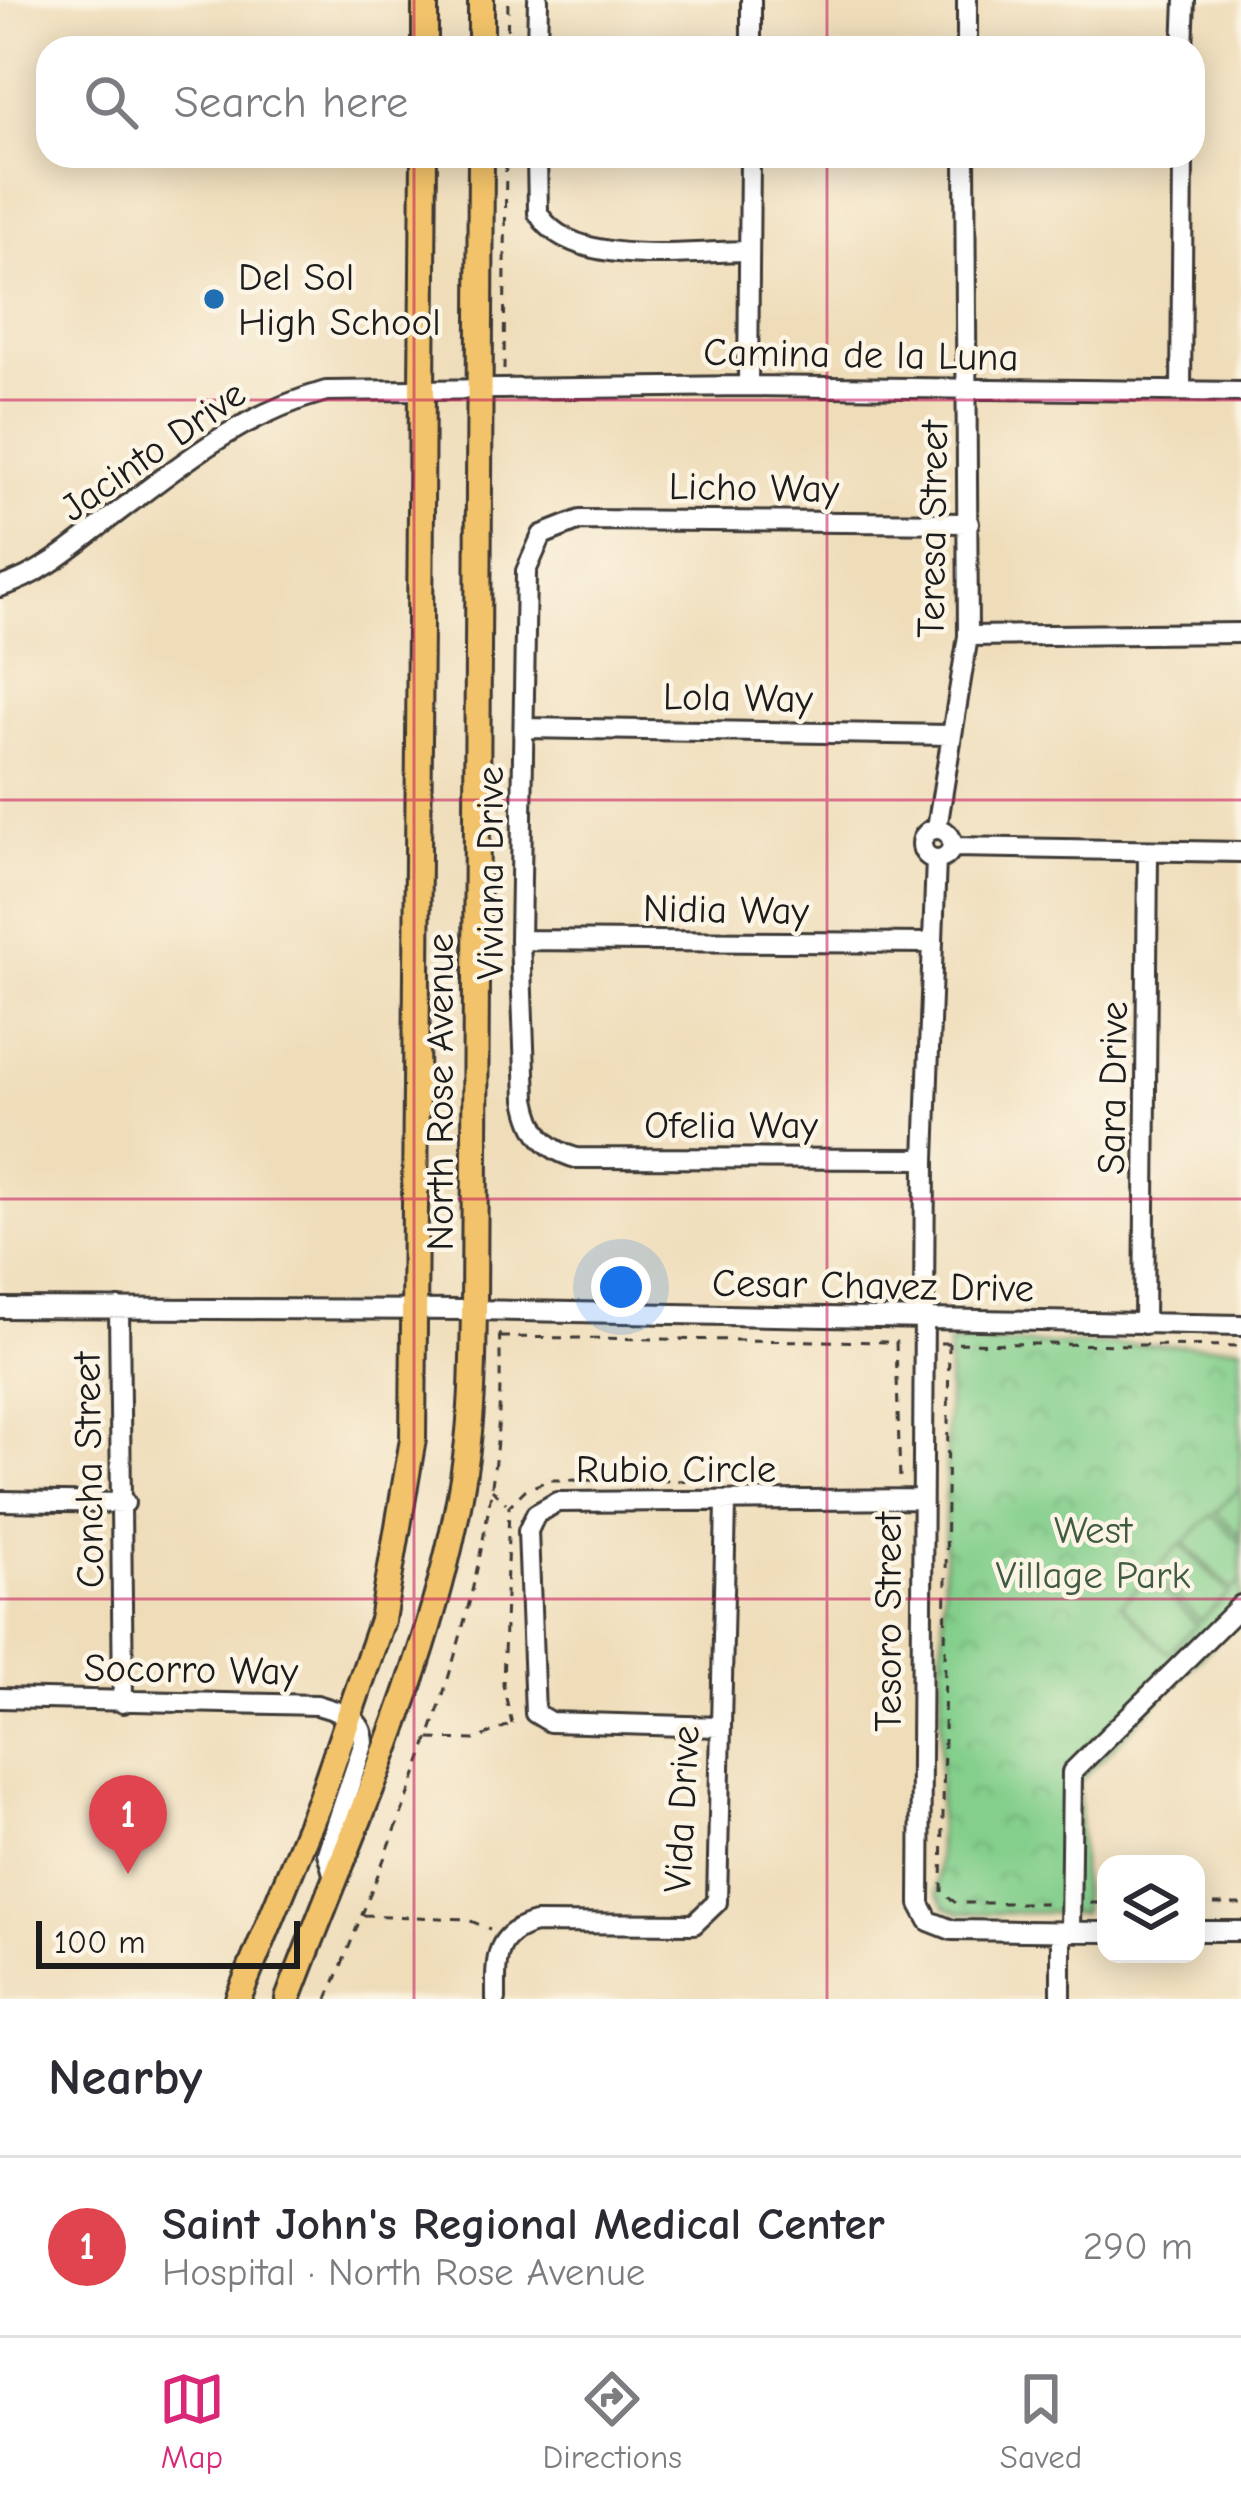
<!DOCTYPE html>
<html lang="en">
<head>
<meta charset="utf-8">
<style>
	:root { --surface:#fff; --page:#f7f7f7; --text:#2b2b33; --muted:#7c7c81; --line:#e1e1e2; --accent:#db2777 }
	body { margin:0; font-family:"Comic Neue",sans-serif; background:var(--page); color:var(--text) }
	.controls { position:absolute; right:36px; bottom:36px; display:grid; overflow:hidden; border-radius:24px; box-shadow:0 6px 30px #0003 }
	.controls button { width:108px; height:108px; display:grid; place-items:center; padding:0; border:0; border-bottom:3px solid var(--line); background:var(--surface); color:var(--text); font:60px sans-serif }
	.scale { position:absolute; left:36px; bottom:30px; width:264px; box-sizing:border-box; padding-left:12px; border:6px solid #1c1c1c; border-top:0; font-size:33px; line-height:42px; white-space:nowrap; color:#1c1c1c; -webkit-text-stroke:9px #fcf5e5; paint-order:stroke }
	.you { position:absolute; left:621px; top:1287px; width:42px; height:42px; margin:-30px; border:9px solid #fff; border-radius:50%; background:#1a73e8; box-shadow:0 0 0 18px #1a73e833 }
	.badge { display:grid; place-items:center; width:78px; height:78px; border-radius:50%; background:var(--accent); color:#fff; font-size:39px; font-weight:700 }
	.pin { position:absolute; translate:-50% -99px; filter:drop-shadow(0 3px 6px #0008) }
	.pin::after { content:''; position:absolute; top:63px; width:42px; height:36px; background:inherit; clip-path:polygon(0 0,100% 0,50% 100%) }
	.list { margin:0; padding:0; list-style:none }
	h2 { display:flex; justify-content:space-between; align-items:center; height:156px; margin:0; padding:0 48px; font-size:51px }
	h2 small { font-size:39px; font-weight:400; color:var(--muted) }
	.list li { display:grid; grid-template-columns:78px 1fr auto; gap:36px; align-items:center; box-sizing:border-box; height:180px; padding:0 48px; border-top:3px solid var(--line) }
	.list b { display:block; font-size:45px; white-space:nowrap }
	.list p { margin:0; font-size:39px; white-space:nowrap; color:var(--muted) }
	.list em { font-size:39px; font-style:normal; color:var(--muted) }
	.icon { flex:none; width:66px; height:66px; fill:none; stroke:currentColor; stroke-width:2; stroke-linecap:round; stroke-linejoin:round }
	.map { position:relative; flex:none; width:1241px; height:1999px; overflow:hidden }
	.search { position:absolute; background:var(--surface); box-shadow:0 6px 30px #0003; left:36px; right:36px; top:36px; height:132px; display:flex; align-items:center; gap:30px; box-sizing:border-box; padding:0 42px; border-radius:36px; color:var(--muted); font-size:45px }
	.sheet { height:336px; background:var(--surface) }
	nav { display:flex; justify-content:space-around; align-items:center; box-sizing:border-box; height:168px; border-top:3px solid var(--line); background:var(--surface); font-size:33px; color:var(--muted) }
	nav a { display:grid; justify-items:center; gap:6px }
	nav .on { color:var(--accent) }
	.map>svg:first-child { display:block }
	.park { fill:url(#park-crowns); stroke:#507654; stroke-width:3 }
	.garden { fill:#84cf8c; stroke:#507654; stroke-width:3 }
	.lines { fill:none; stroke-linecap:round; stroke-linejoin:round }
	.minor-casing { stroke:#3c3934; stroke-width:24 }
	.major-casing { stroke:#3c3934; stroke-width:30 }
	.path { stroke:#3c3934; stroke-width:3; stroke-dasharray:9 9; stroke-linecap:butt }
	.minor { stroke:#fff; stroke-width:18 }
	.major { stroke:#f2c36a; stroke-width:24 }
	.grid { fill:none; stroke:#c2185b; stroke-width:3; stroke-opacity:0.55 }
	.poi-dot { fill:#1f6fb2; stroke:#fcf5e5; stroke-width:4.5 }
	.labels { text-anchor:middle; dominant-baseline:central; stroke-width:9; stroke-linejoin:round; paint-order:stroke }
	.poi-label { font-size:39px; fill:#1c1c1c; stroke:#fcf5e5; text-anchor:start }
	.street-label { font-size:39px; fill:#1c1c1c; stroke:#fcf5e5 }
	.park-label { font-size:39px; fill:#405b43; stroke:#fcf5e5 }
</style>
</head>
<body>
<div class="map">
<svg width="1241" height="1999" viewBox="0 0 1241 1999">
	<defs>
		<pattern id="park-crowns" width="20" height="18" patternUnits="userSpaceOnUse" patternTransform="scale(3)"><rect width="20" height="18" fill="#84cf8c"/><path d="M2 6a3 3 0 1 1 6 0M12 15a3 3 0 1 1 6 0" fill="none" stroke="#71b178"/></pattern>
	</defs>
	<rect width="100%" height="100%" fill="#fcf5e5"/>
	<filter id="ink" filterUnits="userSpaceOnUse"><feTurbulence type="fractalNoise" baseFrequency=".00833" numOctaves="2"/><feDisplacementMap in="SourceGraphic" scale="24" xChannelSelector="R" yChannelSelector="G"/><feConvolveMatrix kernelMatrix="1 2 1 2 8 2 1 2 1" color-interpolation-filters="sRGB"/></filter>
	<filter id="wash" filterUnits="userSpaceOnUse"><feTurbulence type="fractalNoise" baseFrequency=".004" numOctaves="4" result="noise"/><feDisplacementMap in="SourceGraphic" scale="48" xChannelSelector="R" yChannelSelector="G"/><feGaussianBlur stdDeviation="2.7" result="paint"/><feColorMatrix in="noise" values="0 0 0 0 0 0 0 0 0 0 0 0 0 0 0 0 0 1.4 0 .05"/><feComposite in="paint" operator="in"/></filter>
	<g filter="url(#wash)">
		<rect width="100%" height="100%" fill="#efddba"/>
		<path class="park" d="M 949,1343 L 1241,1346 L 1241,1617 L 1078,1783 L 1083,1913 L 960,1913 L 945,1907 L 937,1893 Z"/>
		<path class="garden" d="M 1241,1487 L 1241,1536 L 1216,1512 Z
			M 1212,1515 L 1241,1543 L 1241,1581 L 1232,1590 L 1184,1543 Z
			M 1181,1544 L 1229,1593 L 1200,1621 L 1152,1572 Z
			M 1149,1577 L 1197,1625 L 1168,1653 L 1121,1604 Z"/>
	</g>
	<g filter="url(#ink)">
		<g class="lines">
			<g class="minor-casing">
				<path id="minor" d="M 537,48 L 538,0
					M 751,48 L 751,0
					M 967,48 L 967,0
					M 1183,48 L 1185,0
					M 537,156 L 538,213 C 571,270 690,251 749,251
					M 748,386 L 750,156
					M 1181,391 L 1183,156
					M 0,587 C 43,574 75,545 110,518 C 183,463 237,416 326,391 L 748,386 L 1241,392
					M 968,636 L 1241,633
					M 524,728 L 951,735
					M 937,828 L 968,636 L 965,156
					M922 844a15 15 0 1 1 30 0a15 15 0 1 1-30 0Z
					M 952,847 L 1241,852
					M 936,859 L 925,1159 L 920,1904 L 929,1921 L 952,1930 L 1106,1932
					M 520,940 L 930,943
					M 925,1159 L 576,1158 C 544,1149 532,1131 526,1099 L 520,940 L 526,571 L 542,535 L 580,520 L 969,523
					M 0,1308 L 474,1310 L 1241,1325
					M 119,1308 L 123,1703
					M 1144,1324 L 1148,852
					M 0,1501 L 125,1503
					M 0,1698 L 317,1705 C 339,1712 363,1716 364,1742 L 327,1853 L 334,1877
					M 720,1727 L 550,1722 L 535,1713 L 528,1531 L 536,1514 L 557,1502 L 921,1499
					M 1196,1931 L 1241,1931
					M 1070,1932 L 1072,1772 L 1241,1605
					M 496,1999 C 496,1960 493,1934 535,1923 L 694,1924 L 717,1902 L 726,1504
					M 1061,1999 L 1061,1932"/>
			</g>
			<g class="major-casing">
				<path id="major" d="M 425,48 L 425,0
					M 481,48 L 481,0
					M 238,1999 L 320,1800 L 382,1620 L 413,1439 L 424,156
					M 288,1999 C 354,1823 441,1645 466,1457 C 473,1408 473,1359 474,1310 L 481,156"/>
			</g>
			<path class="path" d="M 507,48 L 508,0
				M 504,370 L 506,156
				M 500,1337 L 896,1342 L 900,1482
				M 940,1343 L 1241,1346
				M 949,1343 L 942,1893 L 956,1903 L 1050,1903
				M 492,1489 L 506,1503
				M 512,1724 L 503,1685 L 509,1506 L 525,1490 L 549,1480 L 716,1481
				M 430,1739 L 476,1740 L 511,1724
				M 1090,1903 L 1106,1903
				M 1196,1904 L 1241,1904
				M 363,1915 L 466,1919 L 490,1929
				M 328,1999 C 413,1787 512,1561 499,1327"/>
			<use href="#minor" class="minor"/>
			<use href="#major" class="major"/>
		</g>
	</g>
	<path class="grid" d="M 414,0 L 414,48M 827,0 L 827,48M 414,156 L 414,1999M 827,156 L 827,1999M 0,400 L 1241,400M 0,800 L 1241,800M 0,1199 L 1241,1199M 0,1599 L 1241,1599"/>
	<circle class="poi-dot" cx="214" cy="299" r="12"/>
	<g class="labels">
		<g class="poi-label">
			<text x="238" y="277">Del Sol<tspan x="238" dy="45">High School</tspan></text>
		</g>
		<g class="street-label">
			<text transform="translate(861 355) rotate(1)">Camina de la Luna</text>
			<text transform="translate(153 451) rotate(-35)">Jacinto Drive</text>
			<text transform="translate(754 488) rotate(1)">Licho Way</text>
			<text transform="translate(933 529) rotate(-89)">Teresa Street</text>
			<text transform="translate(738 698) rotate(1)">Lola Way</text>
			<text transform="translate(490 873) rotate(-90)">Viviana Drive</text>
			<text transform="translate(726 910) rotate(1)">Nidia Way</text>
			<text transform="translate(1113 1088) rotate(-89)">Sara Drive</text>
			<text transform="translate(440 1092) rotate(-90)">North Rose Avenue</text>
			<text x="731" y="1125">Ofelia Way</text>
			<text transform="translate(873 1286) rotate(1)">Cesar Chavez Drive</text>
			<text x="676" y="1469">Rubio Circle</text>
			<text transform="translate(89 1470) rotate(-91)">Concha Street</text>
			<text transform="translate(888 1622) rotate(-90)">Tesoro Street</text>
			<text transform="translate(191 1670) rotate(1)">Socorro Way</text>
			<text transform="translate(682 1809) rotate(-87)">Vida Drive</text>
		</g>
		<g class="park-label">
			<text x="1093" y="1530">West<tspan x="1093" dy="45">Village Park</tspan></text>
		</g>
	</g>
</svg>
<div class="controls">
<button><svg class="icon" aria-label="layers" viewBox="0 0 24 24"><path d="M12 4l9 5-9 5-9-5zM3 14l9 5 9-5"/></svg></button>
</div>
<div class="scale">100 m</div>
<div class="you"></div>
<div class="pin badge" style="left:128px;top:1874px;background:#e0444e">1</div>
<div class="search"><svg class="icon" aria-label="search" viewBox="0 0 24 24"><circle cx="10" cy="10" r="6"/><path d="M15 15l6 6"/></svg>Search here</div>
</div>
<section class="sheet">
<h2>Nearby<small></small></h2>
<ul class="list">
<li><span class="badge" style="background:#e0444e">1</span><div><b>Saint John's Regional Medical Center</b><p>Hospital · North Rose Avenue</p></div><em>290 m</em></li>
</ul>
</section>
<nav>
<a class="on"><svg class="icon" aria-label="map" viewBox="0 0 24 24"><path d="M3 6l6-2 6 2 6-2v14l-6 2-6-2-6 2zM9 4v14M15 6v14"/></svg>Map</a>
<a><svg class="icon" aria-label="directions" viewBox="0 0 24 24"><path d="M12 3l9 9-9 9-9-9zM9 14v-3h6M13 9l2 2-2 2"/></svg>Directions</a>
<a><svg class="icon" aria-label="saved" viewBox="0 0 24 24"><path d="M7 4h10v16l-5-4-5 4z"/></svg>Saved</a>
</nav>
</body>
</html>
